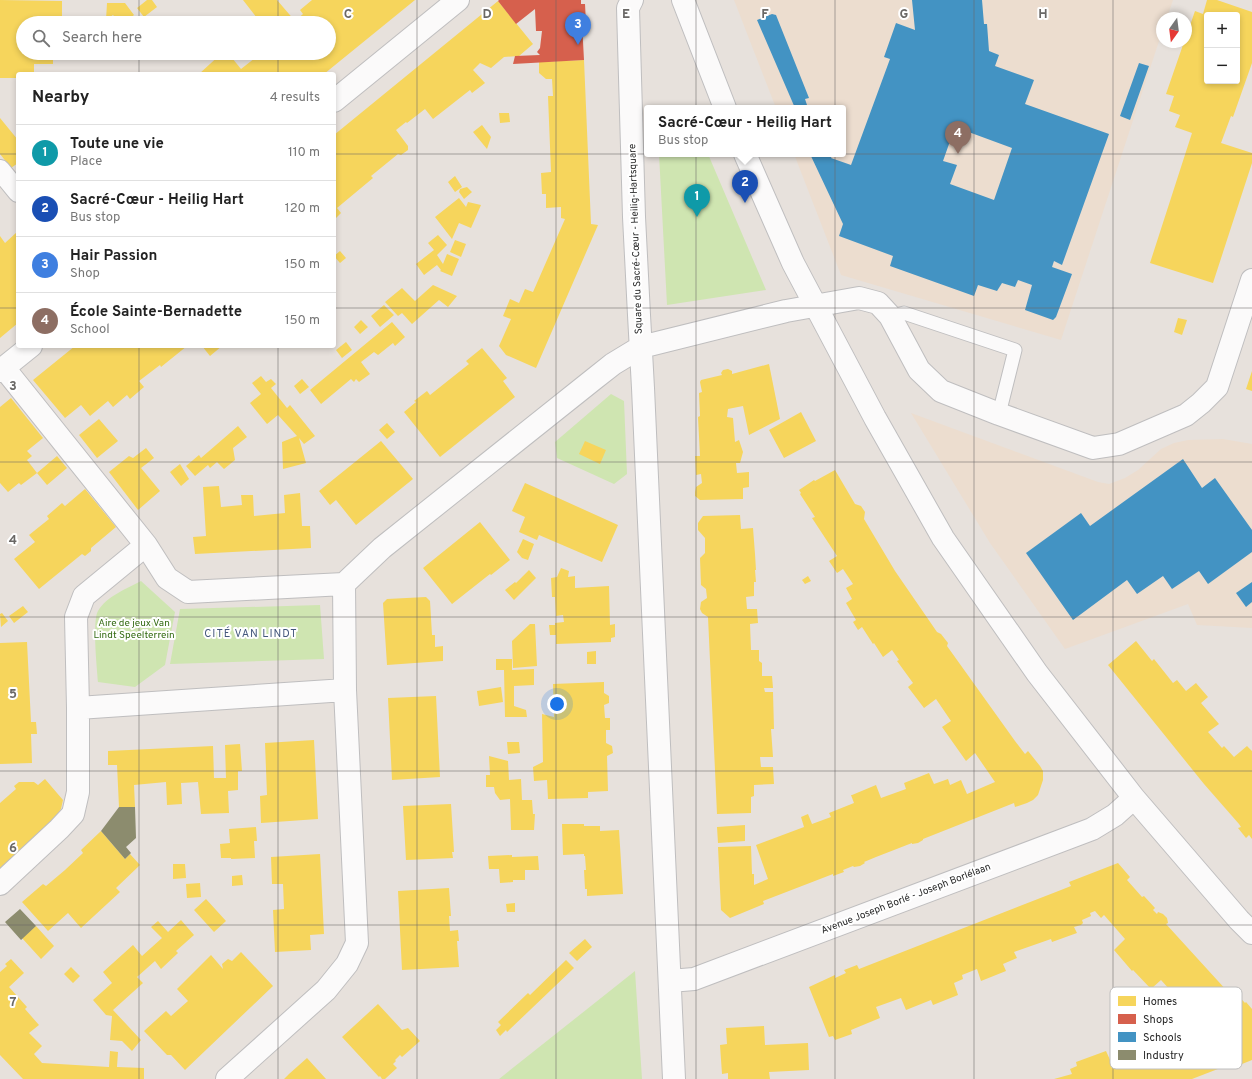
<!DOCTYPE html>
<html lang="en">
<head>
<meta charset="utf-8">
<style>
	:root { --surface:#fff; --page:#f2f2f2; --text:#222; --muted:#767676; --line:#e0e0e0; --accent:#b45309 }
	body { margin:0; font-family:Overpass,sans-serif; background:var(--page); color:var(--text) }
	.controls { position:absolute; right:12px; top:12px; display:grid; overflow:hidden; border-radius:4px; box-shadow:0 2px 6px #0003 }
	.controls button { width:36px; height:36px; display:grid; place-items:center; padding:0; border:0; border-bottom:1px solid var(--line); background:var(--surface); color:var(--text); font:20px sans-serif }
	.compass { position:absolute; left:1156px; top:12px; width:36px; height:36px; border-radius:50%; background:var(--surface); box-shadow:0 2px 6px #0003; rotate:194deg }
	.you { position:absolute; left:557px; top:704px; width:14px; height:14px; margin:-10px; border:3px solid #fff; border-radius:50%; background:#1a73e8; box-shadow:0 0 0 6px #1a73e833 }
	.badge { display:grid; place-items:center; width:26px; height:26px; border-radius:50%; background:var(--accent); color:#fff; font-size:13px; font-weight:700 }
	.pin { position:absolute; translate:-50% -33px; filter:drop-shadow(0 1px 2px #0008) }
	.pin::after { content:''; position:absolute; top:21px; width:14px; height:12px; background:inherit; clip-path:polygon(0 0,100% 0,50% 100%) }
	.popup { position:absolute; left:644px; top:105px; width:202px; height:52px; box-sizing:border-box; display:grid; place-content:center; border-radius:4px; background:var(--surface); filter:drop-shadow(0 1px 3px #0005); font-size:13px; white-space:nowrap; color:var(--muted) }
	.popup b { font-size:15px; color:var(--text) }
	.popup::after { content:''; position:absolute; left:50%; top:100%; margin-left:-8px; border:8px solid transparent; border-top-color:var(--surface) }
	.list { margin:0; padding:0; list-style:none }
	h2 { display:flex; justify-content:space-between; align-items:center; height:52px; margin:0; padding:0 16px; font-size:17px }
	h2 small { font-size:13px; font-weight:400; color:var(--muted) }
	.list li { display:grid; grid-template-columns:26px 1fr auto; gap:12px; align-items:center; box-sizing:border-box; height:56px; padding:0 16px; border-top:1px solid var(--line) }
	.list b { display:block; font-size:15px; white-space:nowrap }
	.list p { margin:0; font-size:13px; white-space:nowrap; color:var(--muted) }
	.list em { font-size:13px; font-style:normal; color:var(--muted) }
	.icon { flex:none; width:22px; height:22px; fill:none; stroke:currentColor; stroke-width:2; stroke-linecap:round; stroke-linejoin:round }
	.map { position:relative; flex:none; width:1252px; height:1079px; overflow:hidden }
	.search { position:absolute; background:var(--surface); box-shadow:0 2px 6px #0003; left:16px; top:16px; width:320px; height:44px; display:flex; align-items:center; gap:10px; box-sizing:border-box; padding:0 14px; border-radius:22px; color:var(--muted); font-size:15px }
	.panel { position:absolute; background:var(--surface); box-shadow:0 2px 6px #0003; left:16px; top:72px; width:320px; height:276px; border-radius:4px }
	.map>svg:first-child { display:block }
	.education { fill:#ecddcf }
	.green { fill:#cfe5b1 }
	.homes { fill:#f6d55c; fill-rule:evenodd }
	.shops { fill:#d6604d }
	.schools { fill:#4393c3; fill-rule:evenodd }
	.industry { fill:#8c8c6e }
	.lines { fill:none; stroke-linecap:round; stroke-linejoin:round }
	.service-casing { stroke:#bfbebf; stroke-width:15 }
	.pedestrian-casing { stroke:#bfbebf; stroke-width:22 }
	.minor-casing { stroke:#bfbebf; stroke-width:24 }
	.service { stroke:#fbfafa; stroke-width:13 }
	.pedestrian { stroke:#fbfafa; stroke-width:20 }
	.minor { stroke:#fbfafa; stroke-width:22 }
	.grid { fill:none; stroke:#6a6866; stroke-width:1; stroke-opacity:0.55 }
	.labels { text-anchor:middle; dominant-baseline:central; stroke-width:4; stroke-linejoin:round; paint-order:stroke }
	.street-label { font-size:10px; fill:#272727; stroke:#fff }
	.park-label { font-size:10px; fill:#336a12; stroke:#fff }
	.neighbourhood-label { font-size:11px; letter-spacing:1px; fill:#44577c; stroke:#fff }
	.key { fill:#fff; stroke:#bebebe; stroke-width:1 }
	.key-label { font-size:11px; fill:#272727 }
	.grid-label { font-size:13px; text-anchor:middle; font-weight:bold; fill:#6a6866; stroke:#fff; stroke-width:4; stroke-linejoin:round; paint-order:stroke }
</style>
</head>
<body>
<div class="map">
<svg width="1252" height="1079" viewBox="0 0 1252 1079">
	<rect width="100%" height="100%" fill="#e7e1dc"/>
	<path class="education" d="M 734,0 L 1173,0 L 1167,18 L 1162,18 L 1162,32 L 1061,340 L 841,275 L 794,154 L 843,154 L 843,108 L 776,108 Z
		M 911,413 L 1098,482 L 1109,484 L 1125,478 L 1138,470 L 1161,449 L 1174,443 L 1188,440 L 1223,439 L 1252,444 L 1252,628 L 1197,625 L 1188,604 L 1065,649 L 990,543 Z"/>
	<path class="green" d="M 659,154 L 708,154 L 766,290 L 667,305 Z
		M 611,394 L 624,401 L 627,474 L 614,484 L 557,458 L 555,442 Z
		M 141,581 L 175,612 L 165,665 L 135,687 L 98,682 C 97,669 92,621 98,611 C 107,596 126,589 141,581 Z
		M 320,605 L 324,659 L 170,664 L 180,609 Z
		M 635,971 L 642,1079 L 499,1079 Z"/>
	<path class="homes" d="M 0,0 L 62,1 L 62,23 L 23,23 L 23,53 L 53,53 L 53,64 L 34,64 L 34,74 L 18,74 L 18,78 L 0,78 Z
		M 147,0 L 152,0 L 157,7 L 144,17 L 137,8 Z
		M 243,0 L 277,0 L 295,21 L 303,14 L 300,10 L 312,0 L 415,0 L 324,74 L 199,74 L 222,53 L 228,53 L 241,69 L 259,55 L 257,53 L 329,53 L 329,23 L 259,23 L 260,22 Z
		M 1207,0 L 1217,0 L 1252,12 L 1252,63 L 1233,117 L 1231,116 L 1221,143 L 1252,153 L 1252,163 L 1213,283 L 1150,263 L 1192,133 L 1175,127 L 1180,115 L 1169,111 L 1174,96 L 1166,94 L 1184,42 L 1186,42 L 1186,37 L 1195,11 L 1203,14 ZM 1207,15 L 1237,15 L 1237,81 L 1207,81 Z
		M 498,1 L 533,44 L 519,56 L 504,57 L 491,68 L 480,63 L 473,70 L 485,83 L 472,93 L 470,90 L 433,119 L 425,109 L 407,123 L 406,122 L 396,130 L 408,146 L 408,150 L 401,155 L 398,154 L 371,176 L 373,178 L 337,208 L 341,213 L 334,220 L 334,135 Z
		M 107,3 L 125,3 L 134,15 L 124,23 L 120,23 L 113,15 L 106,20 Z
		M 584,60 L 591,224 L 598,225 L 536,368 L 506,355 L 499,346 L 511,319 L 503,316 L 510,299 L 519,303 L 525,289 L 533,292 L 565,219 L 561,218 L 561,207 L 546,208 L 546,194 L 542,194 L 541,173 L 551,172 L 548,96 L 553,96 L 552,79 L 546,79 L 539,73 L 539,62 Z
		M 499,113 L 509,113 L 510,122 L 500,123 Z
		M 0,118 L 18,140 L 18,163 L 11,168 L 0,154 Z
		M 482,125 L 491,137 L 487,149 L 473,132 Z
		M 455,176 L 462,187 L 455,192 L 448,182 Z
		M 467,187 L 472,192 L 464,199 L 459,192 L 460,189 Z
		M 459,198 L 466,207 L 468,202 L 481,205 L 471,228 L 459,223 L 452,239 L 435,217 Z
		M 17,232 L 18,323 L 0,338 L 0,236 L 5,243 Z
		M 438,235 L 447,245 L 437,255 L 443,264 L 447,254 L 459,259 L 452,276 L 440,271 L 441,270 L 437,265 L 424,275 L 416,264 L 434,250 L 428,243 Z
		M 455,240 L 466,244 L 461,257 L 450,252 Z
		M 340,251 L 346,258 L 340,263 L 334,256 Z
		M 433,285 L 457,296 L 448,307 L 439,300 L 412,324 L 402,313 L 398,316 L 385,302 L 402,288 L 415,301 Z
		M 384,305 L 394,315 L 380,327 L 371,316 Z
		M 1178,318 L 1187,320 L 1182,335 L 1174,332 Z
		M 361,320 L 368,327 L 360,334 L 354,327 Z
		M 392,322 L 405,337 L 395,346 L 393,343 L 378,355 L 374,352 L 361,362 L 370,374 L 359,382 L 356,379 L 354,382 L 351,379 L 321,404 L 310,390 Z
		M 346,342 L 352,350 L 342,358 L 336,350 Z
		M 75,346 L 187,346 L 161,367 L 160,365 L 139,381 L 144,387 L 130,399 L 127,395 L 113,407 L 108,401 L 90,416 L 81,405 L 65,418 L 33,380 Z
		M 202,346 L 222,346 L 210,356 Z
		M 482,348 L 507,378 L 503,381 L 515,397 L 440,457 L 404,412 L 416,402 L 414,401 L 427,391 L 430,395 L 469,364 L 466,361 Z
		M 769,364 L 780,419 L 749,435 L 743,406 L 728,409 L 727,417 L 733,418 L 735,442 L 739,440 L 743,452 L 740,463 L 736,463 L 737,473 L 749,472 L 749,487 L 743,488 L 743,499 L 700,500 L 695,496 L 695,492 L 696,487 L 702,483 L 701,474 L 696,475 L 695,456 L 700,456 L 698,417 L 700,416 L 699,393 L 702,392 L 700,382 L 701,380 L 722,375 L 721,373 L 723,370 L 728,369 L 732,371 L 732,374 Z
		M 1252,371 L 1252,391 L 1246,389 Z
		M 261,376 L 266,382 L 271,379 L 276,384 L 271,388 L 287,408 L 290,405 L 315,436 L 304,444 L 299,438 L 306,463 L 283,469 L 282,442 L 297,436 L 278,415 L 267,424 L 250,403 L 261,394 L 252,383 Z
		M 302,379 L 309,387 L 300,394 L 294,386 Z
		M 11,398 L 43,438 L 27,451 L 32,456 L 27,460 L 37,473 L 21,485 L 19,483 L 8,492 L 0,483 L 0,407 Z
		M 801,412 L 816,441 L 784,458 L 769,430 Z
		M 99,419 L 118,441 L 97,458 L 79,435 Z
		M 387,423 L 395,432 L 387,439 L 379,430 Z
		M 238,426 L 247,437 L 233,448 L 235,460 L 224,469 L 217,462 L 210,468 L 208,465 L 195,476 L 186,466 L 199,455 L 201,458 Z
		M 381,441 L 413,479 L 356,525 L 336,500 L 330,505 L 319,491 Z
		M 585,441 L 606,450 L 600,464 L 579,454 Z
		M 146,448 L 154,458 L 141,468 L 160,491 L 138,510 L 109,472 L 129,456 L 133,458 Z
		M 57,456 L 67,468 L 47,485 L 37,473 Z
		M 180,464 L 189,479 L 181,486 L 170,472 Z
		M 835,470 L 855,504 L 861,506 L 865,512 L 864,519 L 895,571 L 937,632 L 941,634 L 948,643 L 947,646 L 1015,741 L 1025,754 L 1028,751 L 1040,766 L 1043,771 L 1043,780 L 1038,795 L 1033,800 L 1027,803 L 1015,807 L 1014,803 L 923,839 L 923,840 L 918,843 L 912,844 L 912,843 L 876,857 L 864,862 L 865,863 L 860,866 L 854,867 L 853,866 L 843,870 L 844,872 L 833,876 L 833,874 L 763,901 L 764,904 L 730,918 L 721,910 L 718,847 L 751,846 L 752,874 L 754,874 L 754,885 L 768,879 L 756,845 L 804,827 L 801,817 L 808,814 L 812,824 L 831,817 L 829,813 L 854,803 L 851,795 L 852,795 L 876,785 L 881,798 L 906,789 L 904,783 L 929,773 L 934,784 L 948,779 L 950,785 L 961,780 L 967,794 L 995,782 L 975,753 L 966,761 L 942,727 L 951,721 L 936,699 L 924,708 L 908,687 L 913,683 L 897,661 L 899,660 L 892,650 L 883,657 L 874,643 L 873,644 L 862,627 L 858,630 L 853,622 L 856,620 L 846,603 L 852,599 L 846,588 L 853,584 L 843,569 L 837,573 L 829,561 L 837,556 L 812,518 L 815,517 L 800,494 L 801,493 L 799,490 L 814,480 L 815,481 Z
		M 525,483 L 618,525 L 602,562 L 539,535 L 537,540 L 519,532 L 525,517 L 512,511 Z
		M 219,486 L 221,507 L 242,505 L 241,495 L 253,495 L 254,516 L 285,513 L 284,495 L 300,493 L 302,526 L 310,526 L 311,548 L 195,554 L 193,537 L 206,536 L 203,487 Z
		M 85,489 L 116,527 L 91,548 L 91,551 L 85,556 L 82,554 L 39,589 L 14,559 L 35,542 L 29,535 L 49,519 L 47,516 L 62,503 L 65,506 Z
		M 740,515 L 741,529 L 753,528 L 755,554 L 756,570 L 755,570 L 756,582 L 754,582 L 754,596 L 746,597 L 747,609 L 757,609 L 758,623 L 750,624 L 751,650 L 759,650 L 759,661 L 762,663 L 762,676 L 772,676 L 773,688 L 764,688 L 765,692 L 773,692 L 774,729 L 771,729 L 773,757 L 760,757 L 761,767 L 773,767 L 774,784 L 754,785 L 754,796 L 751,797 L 751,813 L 717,814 L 708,617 L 702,613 L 700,609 L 701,602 L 707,598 L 706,589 L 701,585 L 700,558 L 705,553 L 705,538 L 698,530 L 698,523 L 703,516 Z
		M 480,522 L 510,560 L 491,575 L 490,574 L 452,604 L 423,568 Z
		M 523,539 L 534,544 L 528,560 L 522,558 L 517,552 Z
		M 561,568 L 569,571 L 568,577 L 575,576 L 575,588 L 609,586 L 610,625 L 615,624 L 615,637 L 611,638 L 611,642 L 556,644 L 556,635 L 550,635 L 549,625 L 555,625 L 555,623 L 564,622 L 563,615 L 556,616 L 555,597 L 552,597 L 551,578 L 557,577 Z
		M 529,570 L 536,578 L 514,600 L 505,590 L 515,582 L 516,583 Z
		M 808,576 L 811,581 L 805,584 L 802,580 Z
		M 426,597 L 430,601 L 432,635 L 435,635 L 435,647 L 443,646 L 443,661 L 387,665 L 383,603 L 387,599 Z
		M 23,606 L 28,612 L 14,623 L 9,616 Z
		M 2,613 L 8,621 L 1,627 L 0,614 Z
		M 530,624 L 535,624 L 537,666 L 513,668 L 512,641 Z
		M 1136,641 L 1152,661 L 1154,659 L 1173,683 L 1177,680 L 1186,691 L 1196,683 L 1208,697 L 1201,703 L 1219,724 L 1208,732 L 1222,748 L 1224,746 L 1234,757 L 1247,746 L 1252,751 L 1252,839 L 1249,835 L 1246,838 L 1238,828 L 1241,827 L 1239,824 L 1204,784 L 1108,665 Z
		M 27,642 L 31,722 L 36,722 L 37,734 L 31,734 L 32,763 L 0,764 L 0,643 Z
		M 596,651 L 596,664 L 587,664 L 587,652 Z
		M 496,659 L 512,659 L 512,670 L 534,669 L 534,685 L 514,686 L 514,706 L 526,710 L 527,717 L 505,717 L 504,670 L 496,670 Z
		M 604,682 L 604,693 L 609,696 L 609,703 L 604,705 L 605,718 L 610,718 L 610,730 L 606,730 L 606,743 L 612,746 L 613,753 L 607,756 L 608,791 L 588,792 L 588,798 L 548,799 L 547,780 L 534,781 L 533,767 L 543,762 L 542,714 L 554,717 L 553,684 Z
		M 501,687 L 503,702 L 479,706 L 477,691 Z
		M 436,696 L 440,777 L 392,780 L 388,698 Z
		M 314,740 L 318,819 L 261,823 L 260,796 L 267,795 L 265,743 Z
		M 507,742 L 519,742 L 520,753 L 508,754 Z
		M 240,744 L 242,771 L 238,771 L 238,790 L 228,791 L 229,813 L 201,814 L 198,782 L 181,783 L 182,804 L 167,805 L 166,782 L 134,785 L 135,807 L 119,807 L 117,765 L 108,765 L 108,751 L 213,746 L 214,778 L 226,778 L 225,745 Z
		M 489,756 L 508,761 L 509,780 L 521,779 L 522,800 L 532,800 L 533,814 L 535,814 L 534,830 L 511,830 L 510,799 L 500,800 L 495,793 L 494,787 L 486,787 L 486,775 L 490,775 Z
		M 45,779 L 63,800 L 61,809 L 49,825 L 0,869 L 0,803 L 16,789 L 14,786 L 19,782 L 34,782 L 38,785 Z
		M 451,804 L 454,852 L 452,852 L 453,858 L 406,860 L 403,806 Z
		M 562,824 L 584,824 L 584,826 L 600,826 L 600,831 L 619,830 L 623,894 L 587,896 L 587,889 L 585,889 L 584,870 L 586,870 L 585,856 L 584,856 L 584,854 L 563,855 Z
		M 745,825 L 745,841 L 718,843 L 717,827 Z
		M 256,827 L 257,841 L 254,841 L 255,858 L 231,859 L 231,858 L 221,858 L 220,844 L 230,843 L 229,829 Z
		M 101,831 L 125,859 L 130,854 L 140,865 L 116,888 L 120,892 L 81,928 L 68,913 L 48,931 L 22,902 L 43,884 L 46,886 L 65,870 L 83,853 L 81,850 Z
		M 320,854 L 324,934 L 310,935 L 311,950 L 275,952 L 273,910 L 284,909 L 283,884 L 272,884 L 271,857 Z
		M 512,855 L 512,857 L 538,856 L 539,870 L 525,870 L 525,880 L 513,880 L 513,882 L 500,883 L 499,869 L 489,869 L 488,856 Z
		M 1118,863 L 1130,877 L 1127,880 L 1142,897 L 1144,896 L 1155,908 L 1153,910 L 1157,914 L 1158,912 L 1163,914 L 1167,918 L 1168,923 L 1166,924 L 1228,992 L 1232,995 L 1235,992 L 1245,1003 L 1246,1002 L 1252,1009 L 1252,1060 L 1237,1066 L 1236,1062 L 1192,1079 L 1054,1079 L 1072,1074 L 1070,1069 L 1077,1066 L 1076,1062 L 1106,1051 L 1111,1062 L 1122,1057 L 1119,1050 L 1173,1028 L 1181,1046 L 1194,1041 L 1192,1036 L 1215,1027 L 1204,1015 L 1199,1019 L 1181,999 L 1179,1000 L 1161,980 L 1151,989 L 1133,970 L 1132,971 L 1114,950 L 1125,939 L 1104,915 L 1101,918 L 1095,911 L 1090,913 L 1091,916 L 1082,920 L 1083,923 L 1081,925 L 1074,927 L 1077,933 L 1052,942 L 1051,939 L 1014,952 L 1017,958 L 1003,964 L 1006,971 L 981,981 L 977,969 L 962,975 L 963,979 L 954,983 L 958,995 L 933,1005 L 931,1000 L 906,1010 L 901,998 L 876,1007 L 880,1018 L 851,1030 L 852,1034 L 835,1040 L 833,1036 L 829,1037 L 809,987 L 835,975 L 835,978 L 846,973 L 844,970 L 857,965 L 859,969 L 1061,890 L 1071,886 L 1069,882 Z
		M 173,864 L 185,864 L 186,878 L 173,879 Z
		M 242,875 L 243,885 L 232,886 L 232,876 Z
		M 200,883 L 201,897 L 187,898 L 186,884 Z
		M 449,888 L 451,916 L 449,916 L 450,931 L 458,930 L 459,941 L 457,941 L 459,967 L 402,970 L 398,891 Z
		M 206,899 L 226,921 L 214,932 L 194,910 Z
		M 515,903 L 515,912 L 507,912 L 506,904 Z
		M 181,920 L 194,935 L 176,951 L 178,953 L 161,969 L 155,961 L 137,977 L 143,983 L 113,1010 L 141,1040 L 132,1051 L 122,1041 L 110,1040 L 112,1016 L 106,1015 L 93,1000 L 112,983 L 103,972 L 133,945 L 142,956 L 162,938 L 151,927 L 158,921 L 168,932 Z
		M 36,926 L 54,946 L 41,959 L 22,938 Z
		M 585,939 L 592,947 L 577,961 L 569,953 Z
		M 241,952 L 273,986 L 185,1070 L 171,1055 L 167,1055 L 144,1031 L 166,1011 L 171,1016 L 188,1001 L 177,989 L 211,955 L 223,969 L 222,964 L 228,959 L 232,961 Z
		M 11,959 L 24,973 L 9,987 L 27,1007 L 25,1009 L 39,1025 L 29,1033 L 42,1046 L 34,1054 L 42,1063 L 109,1067 L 110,1051 L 118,1052 L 117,1067 L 144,1068 L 144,1079 L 23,1079 L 0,1055 L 0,972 L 7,966 L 5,964 Z
		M 566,960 L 574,968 L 507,1032 L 506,1030 L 500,1036 L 496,1030 L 501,1025 L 498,1022 L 528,993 L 530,995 Z
		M 71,967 L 80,976 L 73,983 L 64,974 Z
		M 378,1004 L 402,1030 L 408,1028 L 420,1041 L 402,1057 L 400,1055 L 395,1060 L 396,1061 L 393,1064 L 397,1068 L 385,1079 L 382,1079 L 380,1076 L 379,1077 L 342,1037 Z
		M 764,1026 L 765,1045 L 808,1043 L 809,1070 L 769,1072 L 770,1079 L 728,1079 L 728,1073 L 722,1074 L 720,1045 L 727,1044 L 726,1028 Z
		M 307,1058 L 326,1079 L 284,1079 L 289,1074 Z"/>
	<path class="shops" d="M 499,0 L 581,0 L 581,4 L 585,4 L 586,23 L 582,23 L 584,60 L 513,64 L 515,56 L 540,55 L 537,52 L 540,48 L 542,31 L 536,31 L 535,9 L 516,24 L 498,1 Z"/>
	<path class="schools" d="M 912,0 L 982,0 L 984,24 L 987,24 L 989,51 L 999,55 L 995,66 L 1034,80 L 1025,104 L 1109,134 L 1062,265 L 1054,261 L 1052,267 L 1072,274 L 1056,317 L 1053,320 L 1025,310 L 1032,285 L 1018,280 L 1015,287 L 1002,283 L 997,291 L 978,285 L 974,296 L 890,266 L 893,256 L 839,236 L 843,224 L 810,154 L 833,154 L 831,158 L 851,165 L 890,59 L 884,57 L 896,23 L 915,30 ZM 955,127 L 1012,148 L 994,200 L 950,184 L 957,165 L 943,161 Z
		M 772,14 L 776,15 L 809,98 L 805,99 L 808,108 L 795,108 L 757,20 Z
		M 1139,63 L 1149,66 L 1130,120 L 1120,116 Z
		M 1183,459 L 1202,488 L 1215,478 L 1252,530 L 1252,552 L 1208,584 L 1199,571 L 1172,589 L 1163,576 L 1137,594 L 1127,580 L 1073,620 L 1026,553 L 1081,513 L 1090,526 Z
		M 1252,582 L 1252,602 L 1246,607 L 1236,593 Z"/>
	<path class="industry" d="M 119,807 L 135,807 L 136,838 L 126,847 L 131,853 L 125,859 L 101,831 Z
		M 20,909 L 36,926 L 21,940 L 5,922 Z"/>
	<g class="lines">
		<g class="service-casing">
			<path id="service" d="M 890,316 L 904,313 L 1015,350 L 999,414"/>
		</g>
		<g class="pedestrian-casing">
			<path id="pedestrian" d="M 0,170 L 18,192"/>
		</g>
		<g class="minor-casing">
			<path id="minor" d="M 632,0 L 628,8 L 634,217 L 639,315 L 643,388 L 674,1079
				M 683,0 L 725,108
				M 334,101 L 458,0
				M 745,154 L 793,263 L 875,418 L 943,538 L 1037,673 L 1134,798 L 1239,920 L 1252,933
				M 4,368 L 146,545 L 167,578 L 188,592 L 344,584 L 382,548 L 594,379 L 613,364 L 641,347 L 786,311 L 859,298 L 878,303 L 890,316 L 919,370 L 941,391 L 999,414 L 1093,448 L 1119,444 L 1186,415 L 1201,403 L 1217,387 L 1252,280
				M 0,371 L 31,346
				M 78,708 L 345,690
				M 0,884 L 59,829 L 73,814 L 78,792 L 78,708 L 76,617 L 84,596 L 146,545
				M 670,981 L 694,979 L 1092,829 L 1115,815 L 1134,798
				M 227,1079 L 326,990 L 347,964 L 357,943 L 345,690 L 344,584"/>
		</g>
		<use href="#service" class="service"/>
		<use href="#pedestrian" class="pedestrian"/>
		<use href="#minor" class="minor"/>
	</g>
	<path class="grid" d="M 139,0 L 139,23M 278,0 L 278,23M 417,0 L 417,1079M 556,0 L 556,1079M 696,0 L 696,1079M 835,0 L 835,1079M 974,0 L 974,1079M 1113,0 L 1113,1079M 139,53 L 139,74M 278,53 L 278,74M 0,154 L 18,154M 334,154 L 1252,154M 0,308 L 18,308M 334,308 L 1252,308M 139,346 L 139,1079M 278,346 L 278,1079M 0,462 L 1252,462M 0,617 L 1252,617M 0,771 L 1252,771M 0,925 L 1252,925"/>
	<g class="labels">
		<g class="street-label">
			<text transform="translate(636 239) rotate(-92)">Square du Sacré-Cœur - Heilig-Hartsquare</text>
			<text transform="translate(906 899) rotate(-21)">Avenue Joseph Borlé - Joseph Borlélaan</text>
		</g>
		<g class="park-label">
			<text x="134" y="623">Aire de jeux Van<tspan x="134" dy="12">Lindt Speelterrein</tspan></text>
		</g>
		<g class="neighbourhood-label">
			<text x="251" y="634">CITÉ VAN LINDT</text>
		</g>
	</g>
	<rect x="1110" y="987" width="132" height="82" rx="6" class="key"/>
	<rect x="1118" y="996" width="18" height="10" fill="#f6d55c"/>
	<rect x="1118" y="1014" width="18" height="10" fill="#d6604d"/>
	<rect x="1118" y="1032" width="18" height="10" fill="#4393c3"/>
	<rect x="1118" y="1050" width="18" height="10" fill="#8c8c6e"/>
	<g class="key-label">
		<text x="1143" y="1005">Homes</text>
		<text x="1143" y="1023">Shops</text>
		<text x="1143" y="1041">Schools</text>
		<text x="1143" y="1059">Industry</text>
	</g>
	<g class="grid-label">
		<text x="348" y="18">C</text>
		<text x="487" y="18">D</text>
		<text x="626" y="18">E</text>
		<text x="765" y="18">F</text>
		<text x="904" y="18">G</text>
		<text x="1043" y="18">H</text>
		<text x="13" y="390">3</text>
		<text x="13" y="544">4</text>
		<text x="13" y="698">5</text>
		<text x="13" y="852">6</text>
		<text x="13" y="1006">7</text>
	</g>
</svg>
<div class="controls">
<button>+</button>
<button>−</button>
</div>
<svg class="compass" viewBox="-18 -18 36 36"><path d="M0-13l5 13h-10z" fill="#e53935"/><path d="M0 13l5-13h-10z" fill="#767676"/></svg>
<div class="you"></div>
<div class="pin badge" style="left:697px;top:217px;background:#0f9aa8">1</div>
<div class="pin badge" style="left:745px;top:203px;background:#1a4fb4">2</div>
<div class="popup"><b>Sacré-Cœur - Heilig Hart</b>Bus stop</div>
<div class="pin badge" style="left:578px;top:45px;background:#3f7fe0">3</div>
<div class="pin badge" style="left:958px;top:154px;background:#8d6e63">4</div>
<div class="search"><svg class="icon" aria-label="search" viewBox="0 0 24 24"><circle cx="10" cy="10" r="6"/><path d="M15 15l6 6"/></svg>Search here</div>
<section class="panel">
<h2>Nearby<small>4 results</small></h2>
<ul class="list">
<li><span class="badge" style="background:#0f9aa8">1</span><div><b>Toute une vie</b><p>Place</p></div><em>110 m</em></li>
<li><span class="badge" style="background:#1a4fb4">2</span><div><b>Sacré-Cœur - Heilig Hart</b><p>Bus stop</p></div><em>120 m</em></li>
<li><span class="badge" style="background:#3f7fe0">3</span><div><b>Hair Passion</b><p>Shop</p></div><em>150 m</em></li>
<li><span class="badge" style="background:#8d6e63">4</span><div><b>École Sainte-Bernadette</b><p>School</p></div><em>150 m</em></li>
</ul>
</section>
</div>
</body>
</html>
